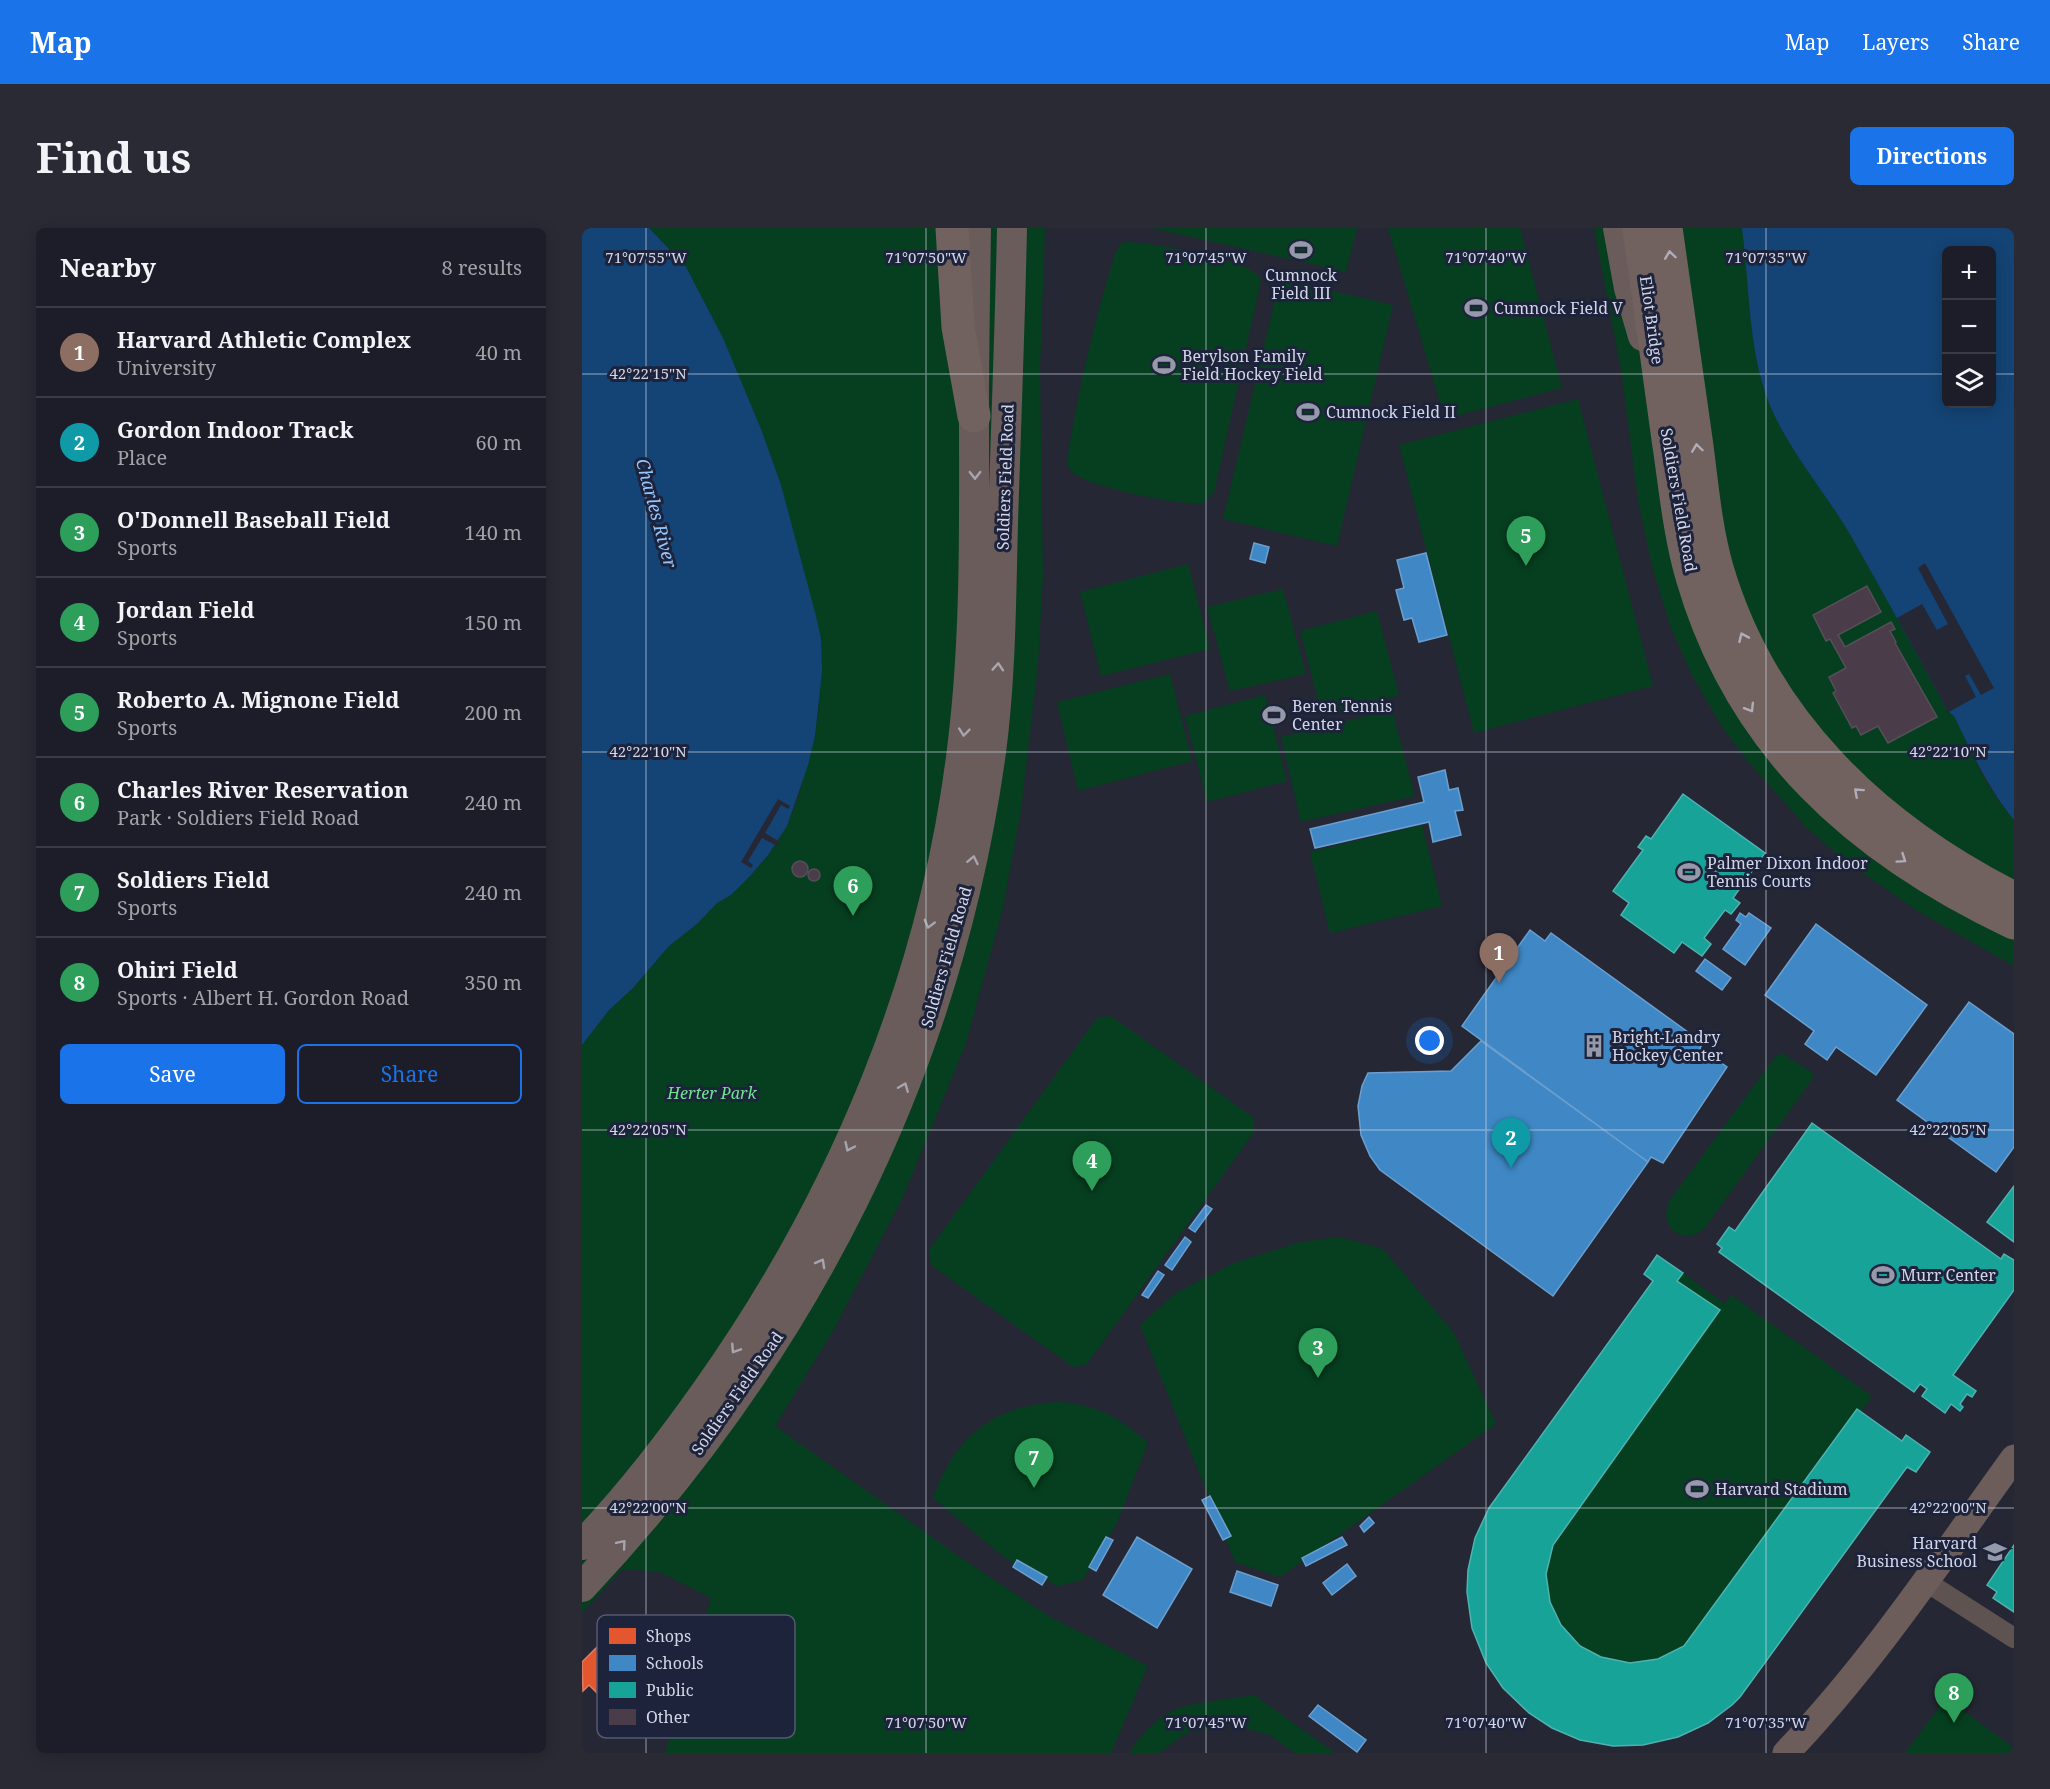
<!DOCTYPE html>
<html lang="en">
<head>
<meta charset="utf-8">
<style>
	:root { --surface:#1c1d28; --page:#292a34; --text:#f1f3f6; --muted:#a0a2a8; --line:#3a3b45; --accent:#1a73e8 }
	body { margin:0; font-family:"Noto Serif",serif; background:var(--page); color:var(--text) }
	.controls { position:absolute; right:18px; top:18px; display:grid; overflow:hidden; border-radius:9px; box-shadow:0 3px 15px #0003 }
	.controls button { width:54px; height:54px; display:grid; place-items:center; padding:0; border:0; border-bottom:2px solid var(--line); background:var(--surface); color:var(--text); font:30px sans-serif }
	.you { position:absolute; left:848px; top:813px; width:21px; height:21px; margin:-15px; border:4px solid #fff; border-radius:50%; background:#1a73e8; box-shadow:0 0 0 9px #1a73e833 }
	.badge { display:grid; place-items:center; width:39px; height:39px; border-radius:50%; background:var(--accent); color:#fff; font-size:20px; font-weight:700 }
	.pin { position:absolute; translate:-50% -50px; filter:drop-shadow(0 2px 3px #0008) }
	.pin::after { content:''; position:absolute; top:32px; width:21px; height:18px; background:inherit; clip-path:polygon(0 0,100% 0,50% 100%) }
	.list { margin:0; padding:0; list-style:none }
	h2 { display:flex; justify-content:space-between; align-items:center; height:78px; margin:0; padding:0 24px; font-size:26px }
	h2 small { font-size:20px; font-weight:400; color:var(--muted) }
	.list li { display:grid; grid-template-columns:39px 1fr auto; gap:18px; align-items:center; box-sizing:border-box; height:90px; padding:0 24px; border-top:2px solid var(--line) }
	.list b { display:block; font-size:22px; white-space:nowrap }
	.list p { margin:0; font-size:20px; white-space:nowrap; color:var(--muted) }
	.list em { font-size:20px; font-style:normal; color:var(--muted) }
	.actions { display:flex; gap:12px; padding:18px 24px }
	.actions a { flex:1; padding:14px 0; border:2px solid var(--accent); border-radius:9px; text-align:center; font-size:21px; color:var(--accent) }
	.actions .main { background:var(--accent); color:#fff }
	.icon { flex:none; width:33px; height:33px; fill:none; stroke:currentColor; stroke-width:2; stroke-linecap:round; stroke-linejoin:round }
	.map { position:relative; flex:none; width:1432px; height:1525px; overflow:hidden; border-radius:9px }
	header { display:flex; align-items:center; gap:36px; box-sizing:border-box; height:84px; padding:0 30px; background:var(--accent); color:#fff }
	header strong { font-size:28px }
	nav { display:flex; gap:33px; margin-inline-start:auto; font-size:21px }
	.intro { display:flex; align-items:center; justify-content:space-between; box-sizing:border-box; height:144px; padding:0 36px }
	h1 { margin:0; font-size:42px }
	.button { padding:15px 27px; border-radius:9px; background:var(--accent); color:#fff; font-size:21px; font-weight:700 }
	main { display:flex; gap:36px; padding:0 36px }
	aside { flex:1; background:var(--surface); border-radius:9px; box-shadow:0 3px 15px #0003 }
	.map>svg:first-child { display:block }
	.green { fill:#063f1f }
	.water { fill:#144475; fill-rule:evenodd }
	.pier { fill:#252735 }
	.shops { fill:#e4572e; stroke:#df7d66; stroke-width:1.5 }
	.schools { fill:#3f88c5; stroke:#6b9fcf; stroke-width:1.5 }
	.public { fill:#17a398; stroke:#4fb2b0; stroke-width:1.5 }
	.building { fill:#4b3c4a; stroke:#554f58; stroke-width:1.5 }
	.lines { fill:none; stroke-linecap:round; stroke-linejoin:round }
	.street { stroke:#5f5351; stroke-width:20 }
	.secondary { stroke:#6c5d5a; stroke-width:27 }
	.primary { stroke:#6a5c5a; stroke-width:30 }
	.highway { stroke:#716260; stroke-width:33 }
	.oneway { stroke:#b0adb8 }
	.oneway2 { stroke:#a8a5af }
	.ticks { fill:none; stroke:#d2d6e7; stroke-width:1.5; stroke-opacity:0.45 }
	.labels { text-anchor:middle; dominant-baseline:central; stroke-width:6; stroke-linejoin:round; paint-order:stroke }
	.poi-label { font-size:16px; fill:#d2d6e7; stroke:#1e233c; text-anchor:start }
	.street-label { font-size:16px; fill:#d2d6e7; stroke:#1e233c }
	.park-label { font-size:16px; font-style:italic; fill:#6ee490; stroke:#1e233c }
	.water-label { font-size:18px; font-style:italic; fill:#93c5fd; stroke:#1e233c }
	.key { fill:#1e233c; stroke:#54596f; stroke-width:1.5 }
	.key-label { font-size:16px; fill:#d2d6e7 }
	.ticks-label { font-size:15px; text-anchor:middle; fill:#d2d6e7; stroke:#1e233c; stroke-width:6; stroke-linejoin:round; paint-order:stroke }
</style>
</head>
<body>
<header>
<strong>Map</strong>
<nav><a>Map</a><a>Layers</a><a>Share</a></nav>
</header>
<div class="intro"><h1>Find us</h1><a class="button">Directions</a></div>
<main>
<aside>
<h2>Nearby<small>8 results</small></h2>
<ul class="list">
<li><span class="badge" style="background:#8d6e63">1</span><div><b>Harvard Athletic Complex</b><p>University</p></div><em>40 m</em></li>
<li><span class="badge" style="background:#0f9aa8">2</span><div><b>Gordon Indoor Track</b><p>Place</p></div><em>60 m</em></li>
<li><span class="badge" style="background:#2e9e5b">3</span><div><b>O'Donnell Baseball Field</b><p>Sports</p></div><em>140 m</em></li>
<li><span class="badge" style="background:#2e9e5b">4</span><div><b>Jordan Field</b><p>Sports</p></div><em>150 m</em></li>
<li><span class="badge" style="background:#2e9e5b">5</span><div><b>Roberto A. Mignone Field</b><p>Sports</p></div><em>200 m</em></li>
<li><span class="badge" style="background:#2e9e5b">6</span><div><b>Charles River Reservation</b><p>Park · Soldiers Field Road</p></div><em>240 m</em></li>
<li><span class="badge" style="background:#2e9e5b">7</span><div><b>Soldiers Field</b><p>Sports</p></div><em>240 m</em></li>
<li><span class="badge" style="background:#2e9e5b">8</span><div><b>Ohiri Field</b><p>Sports · Albert H. Gordon Road</p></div><em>350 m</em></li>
</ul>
<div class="actions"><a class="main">Save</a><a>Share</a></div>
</aside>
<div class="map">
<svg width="1432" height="1525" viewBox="0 0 1432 1525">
	<rect width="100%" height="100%" fill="#252735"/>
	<path class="green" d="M 67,0 L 463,0 L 458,141 L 461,348 L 456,437 L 439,582 L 421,680 L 384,815 L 320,971 L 251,1103 L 193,1198 L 378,1329 L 468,1389 L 566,1438 L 529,1525 L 83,1525 L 129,1370 L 78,1344 L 41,1341 L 0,1385 L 0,817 L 27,782 L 51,760 L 87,718 L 115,696 L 135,675 L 149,667 L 168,648 L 186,627 L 205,598 L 216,570 L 233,508 L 237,474 L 205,285 L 199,257 L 179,201 L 141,110 L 104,39 Z
		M 570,0 L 775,0 L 764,44 Z
		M 806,0 L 938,0 L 980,160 L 863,191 Z
		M 1012,0 L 1160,0 C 1167,53 1166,107 1181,158 C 1197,212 1241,260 1269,308 C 1302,366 1334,425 1366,484 L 1372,488 L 1400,546 L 1415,571 L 1432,592 L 1432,738 L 1334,682 L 1262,632 L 1225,600 L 1165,532 L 1140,499 L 1111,449 L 1089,400 L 1071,342 L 1056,273 L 1040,148 Z
		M 545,14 C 569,15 670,30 679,52 L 632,265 L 621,275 C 599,278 508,259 491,245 C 487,242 486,238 485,233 C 496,162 512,94 533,26 L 539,15 Z
		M 698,51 L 811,77 L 755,318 L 641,291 Z
		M 996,171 L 1071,458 L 892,505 L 817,217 Z
		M 606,336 L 628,421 L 519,448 L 498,364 Z
		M 701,361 L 724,446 L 648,463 L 625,379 Z
		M 795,383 L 817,467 L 740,487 L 718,403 Z
		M 588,446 L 610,533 L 496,563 L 475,474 Z
		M 683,467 L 705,553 L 625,574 L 603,488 Z
		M 810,482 L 833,568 L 719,594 L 699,509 Z
		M 840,597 L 860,678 L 748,705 L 728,624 Z
		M 529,788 L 672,890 L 672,904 L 505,1136 L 491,1139 L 349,1037 L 347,1022 L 515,790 Z
		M 1200,825 L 1231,845 L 1231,849 L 1227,856 L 1122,1001 C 1100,1019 1075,998 1088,972 L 1193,829 Z
		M 758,1009 L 801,1021 L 872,1105 L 914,1196 L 698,1349 L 653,1334 L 558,1097 L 594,1065 L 652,1035 L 719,1014 Z
		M 1101,1045 L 1143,1076 L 1149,1067 L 1290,1168 L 1279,1184 L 1319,1213 L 1324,1207 L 1348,1224 L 1334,1244 L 1325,1239 L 1158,1469 C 1062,1525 896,1511 886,1373 C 883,1339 891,1306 909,1277 L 1071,1052 Z
		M 478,1174 C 517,1178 537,1189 566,1215 L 534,1297 L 501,1352 L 476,1358 L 423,1330 L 351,1270 C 373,1208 412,1177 478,1174 Z
		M 672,1467 L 753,1525 L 713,1525 L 688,1507 L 647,1496 L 605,1505 L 577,1525 L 548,1525 C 556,1508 582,1483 601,1479 C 624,1473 648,1471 672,1467 Z
		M 1364,1470 L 1432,1520 L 1432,1525 L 1323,1525 Z"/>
	<path class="water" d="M 0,0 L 67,0 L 104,39 L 141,110 L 179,201 L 199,257 L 234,388 L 239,411 L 240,443 L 233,508 L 226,537 L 205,598 L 186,627 L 168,648 L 149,667 L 135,675 L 115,696 L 87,718 L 51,760 L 27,782 L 0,817 Z
		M 1160,0 L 1432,0 L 1432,592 C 1406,560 1390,525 1372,488 L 1367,484 C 1334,425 1302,366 1269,308 C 1241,260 1197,212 1181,158 C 1166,107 1167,53 1160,0 ZM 1364,22 L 1410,22 L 1410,176 L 1364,176 Z"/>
	<path class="pier" d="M 1343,335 L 1412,460 L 1399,467 L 1387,446 L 1383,448 L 1394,469 L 1367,484 L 1315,390 L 1340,376 L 1355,402 L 1366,396 L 1336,340 Z
		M 196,571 L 208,578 L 206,581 L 199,577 L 183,605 L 198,614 L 195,618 L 180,610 L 166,633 L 171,637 L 169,640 L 159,634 Z"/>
	<path class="shops" d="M 60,1401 L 76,1416 L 60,1432 L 55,1427 L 35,1447 L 40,1453 L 22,1472 L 7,1457 L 1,1463 L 0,1434 L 32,1402 L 45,1415 Z"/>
	<path class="schools" d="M 672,315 L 687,319 L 683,335 L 668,331 Z
		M 844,325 L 865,407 L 837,414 L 830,390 L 822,392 L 814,362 L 822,360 L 815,332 Z
		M 863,542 L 867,562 L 876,560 L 881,582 L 873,583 L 879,607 L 851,614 L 847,594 L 733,620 L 728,601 L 842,574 L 836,549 Z
		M 1158,685 L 1164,689 L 1167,685 L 1189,700 L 1163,737 L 1141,721 L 1159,696 L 1154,692 Z
		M 1234,696 L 1345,777 L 1294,847 L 1254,819 L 1245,832 L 1223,816 L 1232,803 L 1183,767 Z
		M 948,702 L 963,713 L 969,705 L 1121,815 L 1118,820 L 1145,839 L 1081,935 L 1069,929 L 1066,934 L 880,798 Z
		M 1123,731 L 1149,750 L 1140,762 L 1114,743 Z
		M 1387,774 L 1432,806 L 1432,919 L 1414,944 L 1315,872 Z
		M 899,813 L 1066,934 L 971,1068 L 798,942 L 788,928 L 779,907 L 776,878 L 780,858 L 786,845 L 869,843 Z
		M 624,977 L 630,981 L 613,1004 L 607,1000 Z
		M 603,1009 L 609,1014 L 590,1042 L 583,1037 Z
		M 576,1043 L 582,1047 L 566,1070 L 560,1067 Z
		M 628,1268 L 649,1308 L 641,1312 L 620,1272 Z
		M 787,1289 L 792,1295 L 782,1304 L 778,1298 Z
		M 524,1309 L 531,1312 L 514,1343 L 507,1339 Z
		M 555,1309 L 610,1341 L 575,1400 L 521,1367 Z
		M 760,1309 L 765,1317 L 724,1338 L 720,1330 Z
		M 435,1332 L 465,1349 L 460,1357 L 431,1339 Z
		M 765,1336 L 774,1348 L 750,1367 L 741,1355 Z
		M 655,1343 L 696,1357 L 689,1378 L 648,1364 Z
		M 736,1477 L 784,1512 L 775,1524 L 727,1488 Z"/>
	<path class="public" d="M 1101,566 L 1183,625 L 1151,670 L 1158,675 L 1149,686 L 1143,682 L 1122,710 L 1129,716 L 1120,728 L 1100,714 L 1092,725 L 1039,687 L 1047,675 L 1031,663 L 1061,622 L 1056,619 L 1064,608 L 1069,611 Z
		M 1230,895 L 1419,1031 L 1422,1026 L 1432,1032 L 1432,1062 L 1371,1147 L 1394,1163 L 1390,1169 L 1385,1166 L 1378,1176 L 1381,1179 L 1378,1183 L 1369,1176 L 1363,1185 L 1340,1168 L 1345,1161 L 1338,1156 L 1332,1164 L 1137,1024 L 1140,1020 L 1135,1016 L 1147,999 L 1153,1003 Z
		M 1432,958 L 1432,1014 L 1405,994 Z
		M 1075,1027 L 1101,1045 L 1095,1053 L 1138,1082 L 971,1317 L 964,1346 L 968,1374 L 979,1397 L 998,1418 L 1019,1429 L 1048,1435 L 1076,1431 L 1102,1418 L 1275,1181 L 1320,1213 L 1324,1207 L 1348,1224 L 1334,1244 L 1325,1239 L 1158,1469 L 1150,1477 L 1126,1495 L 1096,1509 L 1061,1517 L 1031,1518 L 998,1512 L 970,1500 L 947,1485 L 921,1460 L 904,1435 L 890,1400 L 885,1364 L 886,1342 L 893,1310 L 907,1280 L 1071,1053 L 1062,1046 Z
		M 1432,1317 L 1432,1384 L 1411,1370 L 1415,1364 L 1405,1357 Z"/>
	<path class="building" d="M 1285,358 L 1299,384 L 1256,407 L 1263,419 L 1309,394 L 1313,401 L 1308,403 L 1314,414 L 1313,415 L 1355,489 L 1306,515 L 1296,498 L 1279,507 L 1274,498 L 1270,500 L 1251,465 L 1254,463 L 1247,449 L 1264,440 L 1248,411 L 1244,413 L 1231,387 Z
		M210 641a8 8 0 1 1 16 0a8 8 0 1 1-16 0Z
		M226 647a6 6 0 1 1 12 0a6 6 0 1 1-12 0Z"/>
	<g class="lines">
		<path class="street" d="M 1343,1353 L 1432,1410"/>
		<path class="secondary" d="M 1204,1525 C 1290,1435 1359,1331 1432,1230"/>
		<path class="primary" d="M 1036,0 L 1047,60 L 1061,108
			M 0,1317 C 46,1269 87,1216 125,1162 C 261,970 354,748 381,513 C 394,404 392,295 392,185 C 392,124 393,62 394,0
			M 0,1359 C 221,1124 365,844 409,524 C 419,448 419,371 421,295 C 424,197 428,98 430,0"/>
		<path class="highway" d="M 370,0 L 376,99 L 392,188
			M 1057,0 C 1067,70 1076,141 1086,211 C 1093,257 1097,304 1110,349 C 1159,518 1277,622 1432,695
			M 1084,0 C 1094,70 1104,140 1114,211 C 1120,254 1123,298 1135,340 C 1180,493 1293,600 1432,670"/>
	</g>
	<defs><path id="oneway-chevron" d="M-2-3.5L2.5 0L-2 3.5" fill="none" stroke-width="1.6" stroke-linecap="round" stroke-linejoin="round" transform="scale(1.5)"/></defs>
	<g class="oneway">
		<use href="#oneway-chevron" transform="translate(1088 27) rotate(-98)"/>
		<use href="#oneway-chevron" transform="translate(1115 220) rotate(-98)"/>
		<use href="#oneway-chevron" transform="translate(1161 409) rotate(-114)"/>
		<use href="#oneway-chevron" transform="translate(1168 480) rotate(58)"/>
		<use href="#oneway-chevron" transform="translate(1276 564) rotate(-138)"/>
		<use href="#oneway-chevron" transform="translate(1320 631) rotate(34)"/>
	</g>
	<g class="oneway2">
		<use href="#oneway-chevron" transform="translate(393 247) rotate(90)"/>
		<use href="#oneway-chevron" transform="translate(416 439) rotate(-86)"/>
		<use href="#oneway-chevron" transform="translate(382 504) rotate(96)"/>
		<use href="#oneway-chevron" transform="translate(391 632) rotate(-78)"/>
		<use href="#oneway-chevron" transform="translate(347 696) rotate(105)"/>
		<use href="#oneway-chevron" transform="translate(322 859) rotate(-68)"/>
		<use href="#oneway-chevron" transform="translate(267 919) rotate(115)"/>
		<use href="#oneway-chevron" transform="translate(239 1035) rotate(-61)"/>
		<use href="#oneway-chevron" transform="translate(153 1121) rotate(123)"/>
		<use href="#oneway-chevron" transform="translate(40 1316) rotate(-50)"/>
	</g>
	<path class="ticks" d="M 64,0 L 64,1525M 344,0 L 344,1525M 624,0 L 624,1525M 904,0 L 904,1525M 1184,0 L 1184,1525M 0,146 L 1364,146M 1410,146 L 1432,146M 0,524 L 1432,524M 0,902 L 1432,902M 0,1280 L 1432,1280"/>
	<defs>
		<g id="stadium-bare" transform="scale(1.8)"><path d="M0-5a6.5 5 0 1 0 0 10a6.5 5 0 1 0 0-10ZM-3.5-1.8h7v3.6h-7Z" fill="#9599a9" stroke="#1e233c" stroke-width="2.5" paint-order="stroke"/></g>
		<g id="building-bare" transform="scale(1.8)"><path d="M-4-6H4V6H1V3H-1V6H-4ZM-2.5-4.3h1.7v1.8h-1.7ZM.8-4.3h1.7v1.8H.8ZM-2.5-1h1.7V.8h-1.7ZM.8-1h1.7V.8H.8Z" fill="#9599a9" stroke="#1e233c" stroke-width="2.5" paint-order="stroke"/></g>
		<g id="university-bare" transform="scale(1.8)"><path d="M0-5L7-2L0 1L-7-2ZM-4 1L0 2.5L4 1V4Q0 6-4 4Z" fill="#9599a9" stroke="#1e233c" stroke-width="2.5" paint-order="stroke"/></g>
	</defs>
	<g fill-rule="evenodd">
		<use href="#stadium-bare" x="719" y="22"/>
		<use href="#stadium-bare" x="894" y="80"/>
		<use href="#stadium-bare" x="582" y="137"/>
		<use href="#stadium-bare" x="726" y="184"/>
		<use href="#stadium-bare" x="692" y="487"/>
		<use href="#stadium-bare" x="1107" y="644"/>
		<use href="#building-bare" x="1012" y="818"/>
		<use href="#stadium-bare" x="1301" y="1047"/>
		<use href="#stadium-bare" x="1115" y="1261"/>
		<use href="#university-bare" x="1413" y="1324"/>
	</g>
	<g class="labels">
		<g class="poi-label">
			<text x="719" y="47" text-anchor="middle">Cumnock<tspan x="719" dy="18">Field III</tspan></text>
			<text x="912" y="80">Cumnock Field V</text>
			<text x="600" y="128">Berylson Family<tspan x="600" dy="18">Field Hockey Field</tspan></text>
			<text x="744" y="184">Cumnock Field II</text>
			<text x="710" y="478">Beren Tennis<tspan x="710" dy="18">Center</tspan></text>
			<text x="1125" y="635">Palmer Dixon Indoor<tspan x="1125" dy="18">Tennis Courts</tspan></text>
			<text x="1030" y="809">Bright-Landry<tspan x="1030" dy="18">Hockey Center</tspan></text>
			<text x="1319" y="1047">Murr Center</text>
			<text x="1133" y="1261">Harvard Stadium</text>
			<text x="1395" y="1315" text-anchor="end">Harvard<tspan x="1395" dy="18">Business School</tspan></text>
		</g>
		<g class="street-label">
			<text transform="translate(1070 92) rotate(82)">Eliot Bridge</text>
			<text transform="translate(423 249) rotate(-88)">Soldiers Field Road</text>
			<text transform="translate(1097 272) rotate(80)">Soldiers Field Road</text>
			<text transform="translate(364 729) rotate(-74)">Soldiers Field Road</text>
			<text transform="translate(155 1165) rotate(-55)">Soldiers Field Road</text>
		</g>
		<g class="park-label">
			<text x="130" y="865">Herter Park</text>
		</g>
		<g class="water-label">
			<text transform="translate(75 285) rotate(75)">Charles River</text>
		</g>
	</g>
	<rect x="15" y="1387" width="198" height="123" rx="9" class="key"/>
	<rect x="27" y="1400" width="27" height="16" fill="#e4572e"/>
	<rect x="27" y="1427" width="27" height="16" fill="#3f88c5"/>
	<rect x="27" y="1454" width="27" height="16" fill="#17a398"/>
	<rect x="27" y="1481" width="27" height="16" fill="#4b3c4a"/>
	<g class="key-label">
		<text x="64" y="1414">Shops</text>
		<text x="64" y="1441">Schools</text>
		<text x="64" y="1468">Public</text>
		<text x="64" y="1495">Other</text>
	</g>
	<g class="ticks-label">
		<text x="64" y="35">71°07'55"W</text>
		<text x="344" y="35">71°07'50"W</text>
		<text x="624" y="35">71°07'45"W</text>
		<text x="904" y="35">71°07'40"W</text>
		<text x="1184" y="35">71°07'35"W</text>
		<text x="66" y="151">42°22'15"N</text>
		<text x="66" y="529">42°22'10"N</text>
		<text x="1366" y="529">42°22'10"N</text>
		<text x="66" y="907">42°22'05"N</text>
		<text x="1366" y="907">42°22'05"N</text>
		<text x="66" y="1285">42°22'00"N</text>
		<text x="1366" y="1285">42°22'00"N</text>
		<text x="344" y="1500">71°07'50"W</text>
		<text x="624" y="1500">71°07'45"W</text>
		<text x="904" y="1500">71°07'40"W</text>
		<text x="1184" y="1500">71°07'35"W</text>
	</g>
</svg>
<div class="controls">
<button>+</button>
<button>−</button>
<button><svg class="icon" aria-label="layers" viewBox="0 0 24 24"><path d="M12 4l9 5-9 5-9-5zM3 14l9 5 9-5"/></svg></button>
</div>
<div class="you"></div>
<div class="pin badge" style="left:917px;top:755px;background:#8d6e63">1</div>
<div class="pin badge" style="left:929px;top:940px;background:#0f9aa8">2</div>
<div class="pin badge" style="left:736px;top:1150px;background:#2e9e5b">3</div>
<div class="pin badge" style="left:510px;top:963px;background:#2e9e5b">4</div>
<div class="pin badge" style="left:944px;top:338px;background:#2e9e5b">5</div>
<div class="pin badge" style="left:271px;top:688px;background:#2e9e5b">6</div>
<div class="pin badge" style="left:452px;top:1260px;background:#2e9e5b">7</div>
<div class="pin badge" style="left:1372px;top:1495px;background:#2e9e5b">8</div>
</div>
</main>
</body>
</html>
